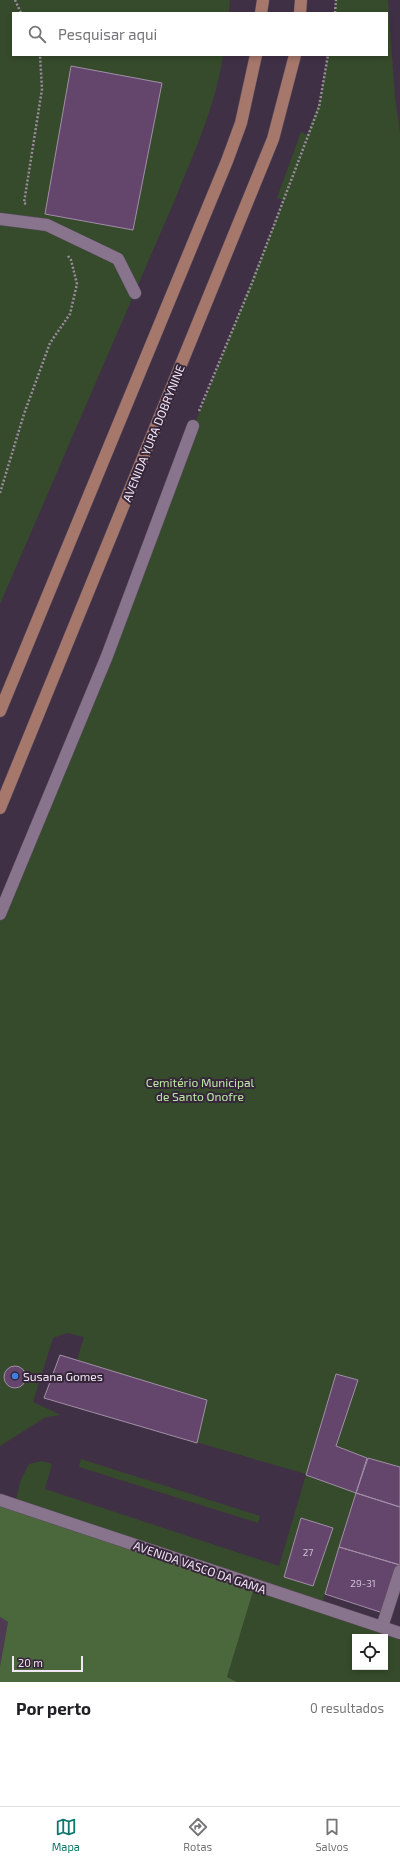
<!DOCTYPE html>
<html lang="pt">
<head>
<meta charset="utf-8">
<style>
	:root { --surface:#fff; --page:#f2f2f2; --text:#202124; --muted:#757577; --line:#e0e0e0; --accent:#0f766e }
	body { margin:0; font-family:"Exo 2",sans-serif; background:var(--page); color:var(--text) }
	.controls { position:absolute; right:12px; bottom:12px; display:grid; overflow:hidden; border-radius:0px; box-shadow:0 2px 6px #0003 }
	.controls button { width:36px; height:36px; display:grid; place-items:center; padding:0; border:0; border-bottom:1px solid var(--line); background:var(--surface); color:var(--text); font:20px sans-serif }
	.scale { position:absolute; left:12px; bottom:10px; width:71px; box-sizing:border-box; padding-left:4px; border:2px solid #f1e6f4; border-top:0; font-size:11px; line-height:14px; white-space:nowrap; color:#f1e6f4; -webkit-text-stroke:3px #36263a; paint-order:stroke }
	.list { margin:0; padding:0; list-style:none }
	h2 { display:flex; justify-content:space-between; align-items:center; height:52px; margin:0; padding:0 16px; font-size:17px }
	h2 small { font-size:13px; font-weight:400; color:var(--muted) }
	.icon { flex:none; width:22px; height:22px; fill:none; stroke:currentColor; stroke-width:2; stroke-linecap:round; stroke-linejoin:round }
	.map { position:relative; flex:none; width:400px; height:1682px; overflow:hidden }
	.search { position:absolute; background:var(--surface); box-shadow:0 2px 6px #0003; left:12px; right:12px; top:12px; height:44px; display:flex; align-items:center; gap:10px; box-sizing:border-box; padding:0 14px; border-radius:0px; color:var(--muted); font-size:15px }
	.sheet { height:124px; background:var(--surface) }
	nav { display:flex; justify-content:space-around; align-items:center; box-sizing:border-box; height:56px; border-top:1px solid var(--line); background:var(--surface); font-size:11px; color:var(--muted) }
	nav a { display:grid; justify-items:center; gap:2px }
	nav .on { color:var(--accent) }
	.map>svg:first-child { display:block }
	.built { fill:#4e3a53 }
	.green { fill:#364b2b; fill-rule:evenodd }
	.forest { fill:#4b673c }
	.building { fill:#64466d; stroke:#a28ea7 }
	.lines { fill:none; stroke-linecap:round; stroke-linejoin:round }
	.lane-casing { stroke:#5c4e5f; stroke-width:13 }
	.street-casing { stroke:#5c4e5f; stroke-width:13 }
	.secondary-casing { stroke:#5c4e5f; stroke-width:13 }
	.path { stroke:#9a8c9e; stroke-width:2.5; stroke-dasharray:2 2; stroke-linecap:butt }
	.lane { stroke:#88758d; stroke-width:12 }
	.street { stroke:#88758d; stroke-width:12 }
	.secondary { stroke:#a6776b; stroke-width:12 }
	.shop-dot { fill:#3f7fe0; stroke:#36263a; stroke-width:1.5 }
	.labels { text-anchor:middle; dominant-baseline:central; stroke-width:4; stroke-linejoin:round; paint-order:stroke }
	.number-label { font-size:10px; fill:#cebed2 }
	.street-label { font-size:12px; fill:#f1e6f4; stroke:#36263a }
	.park-label { font-size:12px; fill:#bbe9a4; stroke:#36263a }
	.poi-label { font-size:12px; fill:#f1e6f4; stroke:#36263a; text-anchor:start }
</style>
</head>
<body>
<div class="map">
<svg width="400" height="1682" viewBox="0 0 400 1682">
	<rect width="100%" height="100%" fill="#403045"/>
	<path class="built" d="M 0,1617 L 8,1622 L 0,1666 Z"/>
	<path class="green" d="M 0,0 L 230,0 L 229,13 L 13,13 L 13,55 L 223,55 C 216,104 195,151 176,197 L 0,604 Z
		M 336,0 L 388,0 L 395,98 L 400,133 L 400,1467 L 367,1458 L 336,1446 L 358,1380 L 336,1374 L 306,1474 L 44,1398 L 60,1355 L 77,1360 L 84,1337 L 67,1333 L 53,1338 L 33,1402 L 61,1415 L 46,1417 L 0,1446 L 0,914 L 278,214 L 283,200 L 277,198 L 301,132 L 307,135 L 320,100 L 328,55 L 387,55 L 387,13 L 334,13 Z
		M 81,1459 L 260,1516 L 258,1523 L 79,1467 Z
		M 42,1461 L 52,1464 L 45,1489 L 279,1566 L 306,1475 L 356,1493 L 321,1607 L 400,1633 L 400,1682 L 237,1682 L 227,1677 L 255,1585 L 15,1505 L 20,1482 L 29,1464 ZM 355,1637 L 385,1637 L 385,1667 L 355,1667 Z"/>
	<path class="forest" d="M 0,1500 L 255,1585 L 227,1677 L 237,1682 L 0,1682 L 0,1666 L 8,1622 L 0,1617 Z"/>
	<path class="building" d="M 71,66 L 162,83 L 133,230 L 45,214 Z
		M 60,1355 L 207,1400 L 197,1443 L 44,1398 Z
		M4 1377a11 11 0 1 1 22 0a11 11 0 1 1-22 0Z
		M 336,1374 L 358,1380 L 336,1446 L 367,1458 L 356,1493 L 306,1475 Z
		M 368,1458 L 400,1467 L 400,1507 L 356,1493 Z
		M 356,1493 L 400,1507 L 400,1565 L 339,1547 Z
		M 301,1518 L 333,1528 L 313,1586 L 284,1577 Z
		M 339,1547 L 400,1565 L 400,1571 L 386,1614 L 325,1594 Z"/>
	<g class="lines">
		<g class="lane-casing">
			<path id="lane" d="M 0,219 L 47,225 L 118,259 L 135,293"/>
		</g>
		<g class="street-casing">
			<path id="street" d="M 0,914 L 107,656 L 193,426
				M 0,1500 L 400,1633
				M 382,1627 L 400,1571"/>
		</g>
		<g class="secondary-casing">
			<path id="secondary" d="M 261,13 L 263,0
				M 300,13 L 301,0
				M 0,711 L 227,161 L 241,123 L 256,55
				M 0,808 L 273,139 L 295,55"/>
		</g>
		<path class="path" d="M 15,0 L 21,13
			M 335,13 L 336,0
			M 26,204 L 24,203 L 42,89 L 40,55
			M 199,411 L 252,283 L 319,107 L 328,55
			M 0,493 L 24,414 L 50,343 L 70,314 L 77,284 L 71,260 L 68,256"/>
		<use href="#lane" class="lane"/>
		<use href="#street" class="street"/>
		<use href="#secondary" class="secondary"/>
	</g>
	<circle class="shop-dot" cx="15" cy="1376" r="4"/>
	<g class="labels">
		<g class="number-label">
			<text x="308" y="1552">27</text>
			<text x="363" y="1583">29-31</text>
		</g>
		<g class="street-label">
			<text transform="translate(153 433) rotate(-68)">AVENIDA YURA DOBRYNINE</text>
			<text transform="translate(200 1567) rotate(19)">AVENIDA VASCO DA GAMA</text>
		</g>
		<g class="park-label">
			<text x="200" y="1082">Cemitério Municipal<tspan x="200" dy="14">de Santo Onofre</tspan></text>
		</g>
		<g class="poi-label">
			<text x="23" y="1376">Susana Gomes</text>
		</g>
	</g>
</svg>
<div class="controls">
<button><svg class="icon" aria-label="locate" viewBox="0 0 24 24"><circle cx="12" cy="12" r="6"/><path d="M12 2v4M12 18v4M2 12h4M18 12h4"/></svg></button>
</div>
<div class="scale">20 m</div>
<div class="search"><svg class="icon" aria-label="search" viewBox="0 0 24 24"><circle cx="10" cy="10" r="6"/><path d="M15 15l6 6"/></svg>Pesquisar aqui</div>
</div>
<section class="sheet">
<h2>Por perto<small>0 resultados</small></h2>
<ul class="list">
</ul>
</section>
<nav>
<a class="on"><svg class="icon" aria-label="map" viewBox="0 0 24 24"><path d="M3 6l6-2 6 2 6-2v14l-6 2-6-2-6 2zM9 4v14M15 6v14"/></svg>Mapa</a>
<a><svg class="icon" aria-label="directions" viewBox="0 0 24 24"><path d="M12 3l9 9-9 9-9-9zM9 14v-3h6M13 9l2 2-2 2"/></svg>Rotas</a>
<a><svg class="icon" aria-label="saved" viewBox="0 0 24 24"><path d="M7 4h10v16l-5-4-5 4z"/></svg>Salvos</a>
</nav>
</body>
</html>
